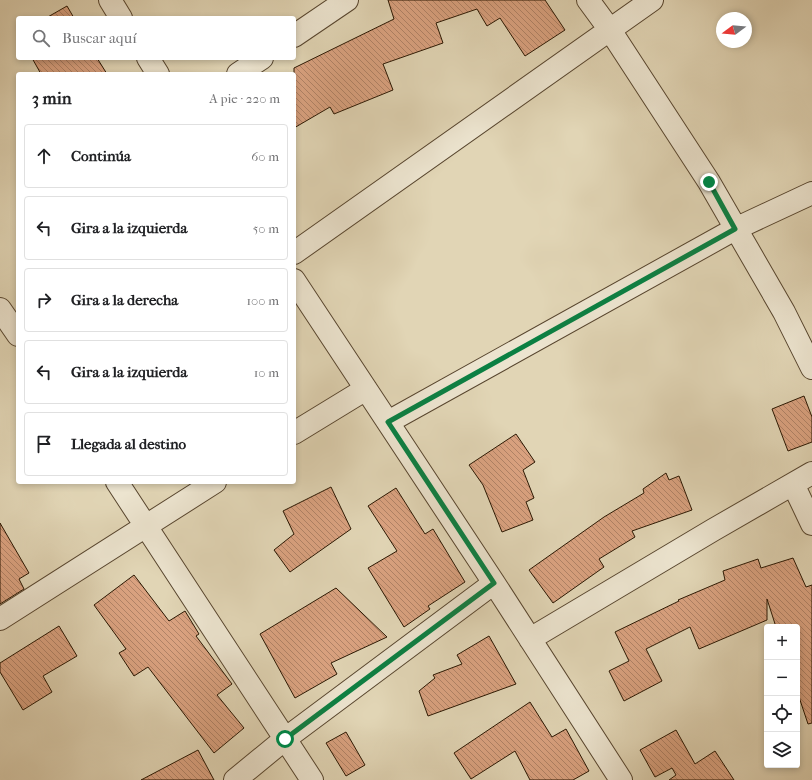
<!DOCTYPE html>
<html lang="es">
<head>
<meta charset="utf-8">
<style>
	:root { --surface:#fff; --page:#f2f2f2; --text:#202124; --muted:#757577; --line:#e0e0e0 }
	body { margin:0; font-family:"IM FELL French Canon",serif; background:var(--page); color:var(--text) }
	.controls { position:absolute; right:12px; bottom:12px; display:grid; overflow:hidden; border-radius:4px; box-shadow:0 2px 6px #0003 }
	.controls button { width:36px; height:36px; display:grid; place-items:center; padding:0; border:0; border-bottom:1px solid var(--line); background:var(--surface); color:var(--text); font:20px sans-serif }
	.compass { position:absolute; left:716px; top:12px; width:36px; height:36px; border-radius:50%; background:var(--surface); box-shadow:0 2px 6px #0003; rotate:254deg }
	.stop { position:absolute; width:12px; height:12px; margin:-9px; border:3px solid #0b8043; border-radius:50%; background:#fff }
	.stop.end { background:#0b8043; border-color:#fff; box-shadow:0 1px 4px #0008 }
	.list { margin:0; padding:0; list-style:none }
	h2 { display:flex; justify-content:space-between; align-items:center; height:52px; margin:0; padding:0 16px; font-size:17px }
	h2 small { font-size:13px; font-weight:400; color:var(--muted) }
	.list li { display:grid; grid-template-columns:26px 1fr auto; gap:12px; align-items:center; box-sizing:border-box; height:64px; margin:0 8px 8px; padding:0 8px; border:1px solid var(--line); border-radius:4px }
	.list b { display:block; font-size:15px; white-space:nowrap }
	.list em { font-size:13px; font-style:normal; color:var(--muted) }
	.icon { flex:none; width:22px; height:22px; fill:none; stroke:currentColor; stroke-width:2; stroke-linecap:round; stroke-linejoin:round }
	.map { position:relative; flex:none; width:812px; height:780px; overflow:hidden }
	.search { position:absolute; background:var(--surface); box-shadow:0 2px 6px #0003; left:16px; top:16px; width:280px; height:44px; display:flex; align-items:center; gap:10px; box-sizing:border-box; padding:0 14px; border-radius:4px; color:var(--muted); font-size:15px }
	.panel { position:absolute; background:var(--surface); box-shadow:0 2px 6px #0003; left:16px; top:72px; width:280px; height:412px; border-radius:4px }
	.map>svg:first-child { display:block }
	.building { fill:url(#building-back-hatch); stroke:#2a1702 }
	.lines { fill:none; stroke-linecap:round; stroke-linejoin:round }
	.street-casing { stroke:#58462f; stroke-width:24 }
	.street { stroke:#ece4cf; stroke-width:22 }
	.route { stroke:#0b8043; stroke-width:5 }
</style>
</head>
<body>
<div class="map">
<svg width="812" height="780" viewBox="0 0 812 780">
	<defs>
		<pattern id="building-back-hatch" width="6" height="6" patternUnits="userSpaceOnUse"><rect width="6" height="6" fill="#daa280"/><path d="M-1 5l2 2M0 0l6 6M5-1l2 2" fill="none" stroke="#b18367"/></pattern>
	</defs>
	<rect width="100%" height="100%" fill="#e1d5b5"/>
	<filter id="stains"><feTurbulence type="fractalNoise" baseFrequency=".005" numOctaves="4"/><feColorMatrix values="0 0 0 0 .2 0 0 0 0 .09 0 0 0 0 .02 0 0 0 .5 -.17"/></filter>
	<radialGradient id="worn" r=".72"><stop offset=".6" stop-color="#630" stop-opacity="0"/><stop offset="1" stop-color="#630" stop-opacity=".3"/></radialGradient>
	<path class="building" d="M 388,0 L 545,0 L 565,30 L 525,56 L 500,18 L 487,26 L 477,9 L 436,23 L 443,43 L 383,64 L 393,90 L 334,114 L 330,107 L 294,128 L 294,68 L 394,19 Z
		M 67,6 L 74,18 L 46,18 Z
		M 32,58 L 97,58 L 107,74 L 41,74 Z
		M 804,396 L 812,417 L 812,442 L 788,451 L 772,409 Z
		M 516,434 L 535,462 L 523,470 L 534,498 L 526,502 L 533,520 L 502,532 L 483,485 L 469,465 Z
		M 666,473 L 669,480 L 679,476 L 692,510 L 632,531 L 635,537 L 599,559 L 604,567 L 553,603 L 529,570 L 604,517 L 644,493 L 643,489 Z
		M 331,487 L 351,529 L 290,572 L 274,550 L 294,534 L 283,511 Z
		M 396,488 L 425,534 L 433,529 L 465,582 L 428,606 L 430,609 L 404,627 L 368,568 L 397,551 L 368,506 Z
		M 0,523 L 29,573 L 19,579 L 24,589 L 0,604 Z
		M 793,558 L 806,587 L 812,585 L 812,723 L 808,724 L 797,691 L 797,627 L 776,627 L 767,599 L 767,620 L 699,649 L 690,627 L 646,649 L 662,681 L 624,701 L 609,671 L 629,661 L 615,632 L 679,601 L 678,600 L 725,580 L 723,571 L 758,559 L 761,568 Z
		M 134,575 L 169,621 L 185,611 L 199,634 L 196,636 L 232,684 L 217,695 L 244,728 L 214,753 L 148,667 L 134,676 L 119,653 L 126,649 L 94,605 Z
		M 336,588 L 387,637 L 331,663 L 337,674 L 295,698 L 260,634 Z
		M 59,626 L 77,656 L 43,676 L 52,692 L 23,710 L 0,672 L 0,663 Z
		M 489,636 L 516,684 L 428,716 L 419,691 L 435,678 L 433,675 L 462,664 L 457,655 Z
		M 530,702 L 552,737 L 566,729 L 589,771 L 573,780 L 530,780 L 515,751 L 471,779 L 454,753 Z
		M 676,730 L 695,764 L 715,751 L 734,780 L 669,780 L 676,775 L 672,768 L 655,777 L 640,750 Z
		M 346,732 L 365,765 L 346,776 L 326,743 Z
		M 198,750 L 214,780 L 141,780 Z"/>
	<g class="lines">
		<g class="street-casing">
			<path id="street" d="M 110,0 L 121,18
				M 588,0 L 610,30 L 709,182 L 784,312 L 812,368
				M 294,36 L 347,0
				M 148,58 L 158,74
				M 238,74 L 262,58
				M 294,253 L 652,0
				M 294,280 L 494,583 L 621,780
				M 0,309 L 18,335
				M 388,422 L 735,229 L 812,193
				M 294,433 L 366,389
				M 117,482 L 312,780
				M 793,484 L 812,524
				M 0,619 L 215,482
				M 530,639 L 713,530 L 812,473
				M 235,780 L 285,739 L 494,583"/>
		</g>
		<use href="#street" class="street"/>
	</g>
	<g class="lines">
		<path class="route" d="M 285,739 L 494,583 L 388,422 L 735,229 L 709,182"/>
	</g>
	<rect width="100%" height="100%" filter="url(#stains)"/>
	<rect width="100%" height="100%" fill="url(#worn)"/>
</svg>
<div class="controls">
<button>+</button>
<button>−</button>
<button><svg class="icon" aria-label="locate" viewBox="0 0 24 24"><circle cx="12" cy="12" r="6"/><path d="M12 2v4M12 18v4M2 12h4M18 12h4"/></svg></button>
<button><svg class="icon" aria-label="layers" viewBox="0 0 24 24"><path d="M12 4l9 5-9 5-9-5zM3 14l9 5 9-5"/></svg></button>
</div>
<svg class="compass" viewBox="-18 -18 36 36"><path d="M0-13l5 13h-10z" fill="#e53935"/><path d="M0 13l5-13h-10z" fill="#757577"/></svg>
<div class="stop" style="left:285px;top:739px"></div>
<div class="stop end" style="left:709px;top:182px"></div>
<div class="search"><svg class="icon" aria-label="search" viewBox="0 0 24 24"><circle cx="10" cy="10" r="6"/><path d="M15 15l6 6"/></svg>Buscar aquí</div>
<section class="panel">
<h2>3 min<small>A pie · 220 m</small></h2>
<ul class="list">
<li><svg class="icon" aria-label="ahead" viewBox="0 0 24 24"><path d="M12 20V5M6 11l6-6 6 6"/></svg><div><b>Continúa</b></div><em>60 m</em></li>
<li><svg class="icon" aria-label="left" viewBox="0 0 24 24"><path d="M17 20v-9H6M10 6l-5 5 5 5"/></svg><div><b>Gira a la izquierda</b></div><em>50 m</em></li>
<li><svg class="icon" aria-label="right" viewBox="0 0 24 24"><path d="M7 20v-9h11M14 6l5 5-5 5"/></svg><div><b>Gira a la derecha</b></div><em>100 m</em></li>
<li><svg class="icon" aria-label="left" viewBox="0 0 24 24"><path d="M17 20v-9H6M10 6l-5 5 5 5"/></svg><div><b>Gira a la izquierda</b></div><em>10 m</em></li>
<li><svg class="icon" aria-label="arrive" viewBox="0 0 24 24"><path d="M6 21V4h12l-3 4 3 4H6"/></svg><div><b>Llegada al destino</b></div></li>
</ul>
</section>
</div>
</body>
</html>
